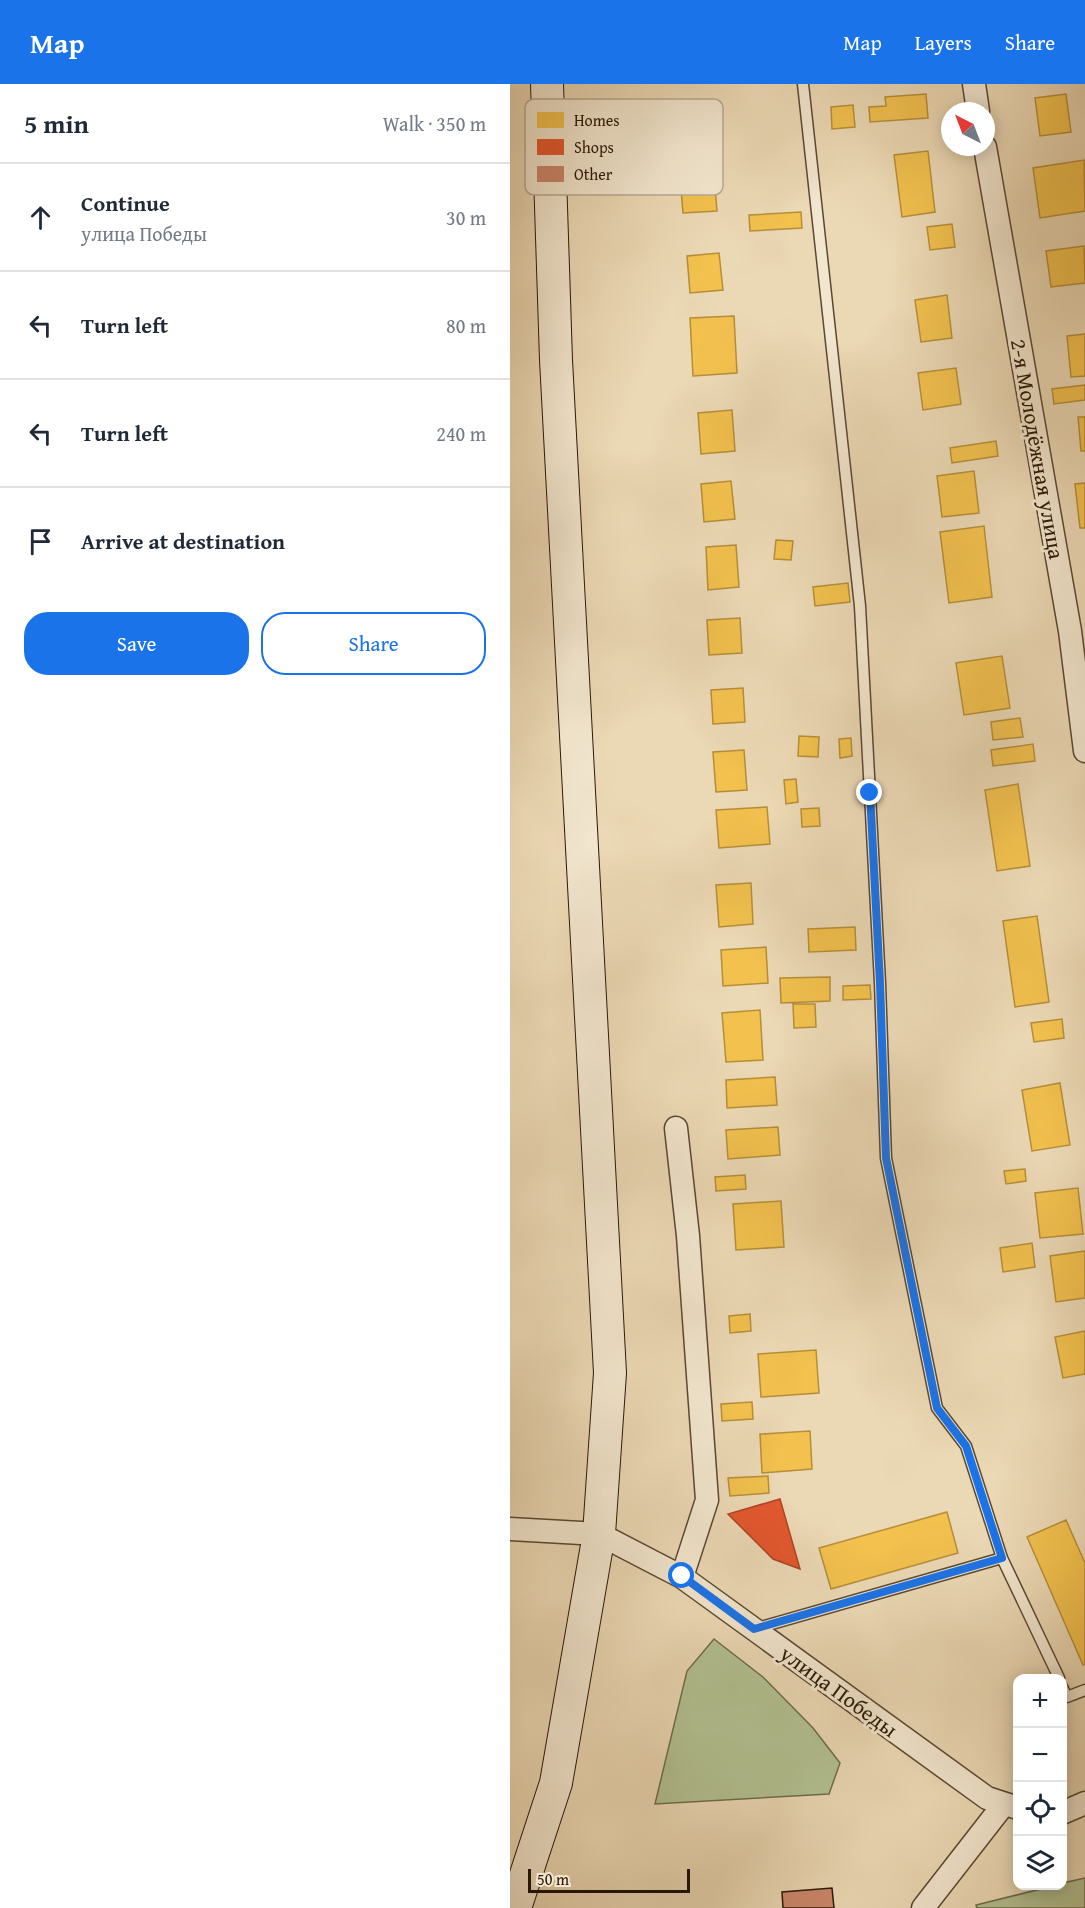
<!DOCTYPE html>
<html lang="en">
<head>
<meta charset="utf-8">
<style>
	:root { --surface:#fff; --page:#f6f6f7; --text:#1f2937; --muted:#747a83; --line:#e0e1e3; --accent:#1a73e8 }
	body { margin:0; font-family:"Gentium Book Plus",serif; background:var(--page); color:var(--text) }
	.controls { position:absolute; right:18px; bottom:18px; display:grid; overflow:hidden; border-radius:12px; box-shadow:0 3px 15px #0003 }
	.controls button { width:54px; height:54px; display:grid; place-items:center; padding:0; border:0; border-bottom:2px solid var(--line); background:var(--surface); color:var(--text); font:30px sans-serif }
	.compass { position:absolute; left:431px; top:18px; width:54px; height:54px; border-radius:50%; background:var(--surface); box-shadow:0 3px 15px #0003; rotate:318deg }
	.scale { position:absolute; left:18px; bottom:15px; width:162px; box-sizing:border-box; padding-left:6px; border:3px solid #291805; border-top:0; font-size:16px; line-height:21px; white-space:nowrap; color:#291805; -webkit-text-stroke:4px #f2e6ce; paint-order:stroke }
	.stop { position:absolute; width:18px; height:18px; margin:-14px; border:4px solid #1a73e8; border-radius:50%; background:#fff }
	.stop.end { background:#1a73e8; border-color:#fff; box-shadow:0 2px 6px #0008 }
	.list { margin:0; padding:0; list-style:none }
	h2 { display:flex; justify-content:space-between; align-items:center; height:78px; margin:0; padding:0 24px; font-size:26px }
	h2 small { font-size:20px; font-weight:400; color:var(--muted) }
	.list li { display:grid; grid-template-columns:39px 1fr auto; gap:18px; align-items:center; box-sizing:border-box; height:108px; padding:0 24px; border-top:2px solid var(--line) }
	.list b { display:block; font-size:22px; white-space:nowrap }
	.list p { margin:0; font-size:20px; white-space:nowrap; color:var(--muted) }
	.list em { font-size:20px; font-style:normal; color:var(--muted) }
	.actions { display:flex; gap:12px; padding:18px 24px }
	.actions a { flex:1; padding:14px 0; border:2px solid var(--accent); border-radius:24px; text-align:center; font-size:21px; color:var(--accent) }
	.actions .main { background:var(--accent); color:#fff }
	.icon { flex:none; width:33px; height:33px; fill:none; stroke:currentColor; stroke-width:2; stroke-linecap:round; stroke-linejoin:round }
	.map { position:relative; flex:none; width:575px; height:1824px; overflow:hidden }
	header { display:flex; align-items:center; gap:36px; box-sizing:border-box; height:84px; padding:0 30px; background:var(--accent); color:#fff }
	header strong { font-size:28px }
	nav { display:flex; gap:33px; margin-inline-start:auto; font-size:21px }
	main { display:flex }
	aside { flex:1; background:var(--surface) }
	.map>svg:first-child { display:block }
	.green { fill:#b2c091; stroke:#6e6c4b; stroke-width:1.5 }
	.homes { fill:#f2c14e; stroke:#b68e38; stroke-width:1.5 }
	.shops { fill:#e4572e; stroke:#ac4422; stroke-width:1.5 }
	.building { fill:#cb866b; stroke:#291805; stroke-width:1.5 }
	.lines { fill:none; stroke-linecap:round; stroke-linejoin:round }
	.service-casing { stroke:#5a4831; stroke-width:13 }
	.minor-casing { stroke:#5a4831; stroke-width:25 }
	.secondary-casing { stroke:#291805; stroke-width:34 }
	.service { stroke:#f2e6ce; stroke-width:10 }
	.minor { stroke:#f2e6ce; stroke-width:22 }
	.secondary { stroke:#f2e6ce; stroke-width:32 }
	.route { stroke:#1a73e8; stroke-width:8 }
	.labels { text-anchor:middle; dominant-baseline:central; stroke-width:6; stroke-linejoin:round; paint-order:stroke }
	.street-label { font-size:22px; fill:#291805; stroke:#f2e6ce }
	.key { fill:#f2e6ce; stroke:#b6a892; stroke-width:1.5 }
	.key-label { font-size:16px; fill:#291805 }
</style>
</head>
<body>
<header>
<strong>Map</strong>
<nav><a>Map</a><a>Layers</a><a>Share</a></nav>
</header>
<main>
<aside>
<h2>5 min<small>Walk · 350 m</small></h2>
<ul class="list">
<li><svg class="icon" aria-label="ahead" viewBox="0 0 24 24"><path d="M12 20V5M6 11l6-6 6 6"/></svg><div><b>Continue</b><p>улица Победы</p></div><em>30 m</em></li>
<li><svg class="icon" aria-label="left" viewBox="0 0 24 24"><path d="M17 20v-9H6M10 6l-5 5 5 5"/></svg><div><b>Turn left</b></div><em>80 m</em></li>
<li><svg class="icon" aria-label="left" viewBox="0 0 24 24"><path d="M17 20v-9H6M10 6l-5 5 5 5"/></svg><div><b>Turn left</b></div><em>240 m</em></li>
<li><svg class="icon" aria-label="arrive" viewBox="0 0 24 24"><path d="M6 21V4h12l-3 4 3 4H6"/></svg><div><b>Arrive at destination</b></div></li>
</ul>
<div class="actions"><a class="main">Save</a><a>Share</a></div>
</aside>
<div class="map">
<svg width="575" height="1824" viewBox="0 0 575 1824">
	<rect width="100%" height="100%" fill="#ebd8b4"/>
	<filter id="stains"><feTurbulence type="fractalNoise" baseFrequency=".00333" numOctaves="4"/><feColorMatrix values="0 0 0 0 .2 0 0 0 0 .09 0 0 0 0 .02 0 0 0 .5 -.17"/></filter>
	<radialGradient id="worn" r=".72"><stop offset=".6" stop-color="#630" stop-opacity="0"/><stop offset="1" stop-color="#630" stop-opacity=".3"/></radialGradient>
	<path class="green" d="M 204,1555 L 254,1594 L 303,1644 L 330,1679 L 319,1710 L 145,1720 L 177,1587 Z
		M 575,1794 L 575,1824 L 467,1824 L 466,1821 L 543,1802 L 552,1802 L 553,1799 Z"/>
	<path class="homes" d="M 416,10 L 418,34 L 360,38 L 359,23 L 376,22 L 375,13 Z
		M 556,10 L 561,48 L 530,52 L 525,14 Z
		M 343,21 L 345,43 L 322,45 L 321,23 Z
		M 199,33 L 207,127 L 173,129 L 165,35 Z
		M 418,67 L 425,128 L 392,133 L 384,71 Z
		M 574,76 L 575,127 L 530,134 L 523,84 Z
		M 291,128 L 292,144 L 240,147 L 239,131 Z
		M 442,140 L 445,163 L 420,166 L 417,143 Z
		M 574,162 L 575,199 L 541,203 L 536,167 Z
		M 209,169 L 213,206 L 180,209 L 177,172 Z
		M 437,211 L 442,254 L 411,258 L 405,216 Z
		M 224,232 L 227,289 L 183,292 L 180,234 Z
		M 575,250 L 575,292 L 561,293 L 557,252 Z
		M 446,284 L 451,320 L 413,326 L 408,289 Z
		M 575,301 L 575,316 L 544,320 L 542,305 Z
		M 222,326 L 225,367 L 191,370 L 188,329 Z
		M 568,333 L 575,333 L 575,367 L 571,367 Z
		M 486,357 L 488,372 L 442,379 L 440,364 Z
		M 464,387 L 469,429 L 432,433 L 427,392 Z
		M 221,397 L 225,435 L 194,438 L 191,400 Z
		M 575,399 L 575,444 L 570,444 L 565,400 Z
		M 474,442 L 482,513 L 439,519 L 430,448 Z
		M 266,456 L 283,457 L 281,476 L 264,475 Z
		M 226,461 L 229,503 L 198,506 L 196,463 Z
		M 338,499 L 340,518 L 305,522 L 303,503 Z
		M 230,534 L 232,569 L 199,571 L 197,536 Z
		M 492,572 L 500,624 L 454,631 L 446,579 Z
		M 233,604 L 235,638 L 203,640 L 201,606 Z
		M 510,634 L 513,653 L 483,656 L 481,638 Z
		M 289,652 L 309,653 L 308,673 L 288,672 Z
		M 341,654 L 342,672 L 330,674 L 329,655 Z
		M 523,660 L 525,677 L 483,682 L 481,666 Z
		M 234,666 L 237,706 L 206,708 L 203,668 Z
		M 286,695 L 288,718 L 276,720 L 274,696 Z
		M 508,700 L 520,782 L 487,787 L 475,706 Z
		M 257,723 L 260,760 L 209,764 L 206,726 Z
		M 309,724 L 310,742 L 292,743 L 291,725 Z
		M 241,799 L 243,840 L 209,843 L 206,801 Z
		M 527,832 L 539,918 L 505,923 L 493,837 Z
		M 345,843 L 346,866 L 299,868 L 298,845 Z
		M 256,863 L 258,899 L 213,902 L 211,866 Z
		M 320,893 L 320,917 L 271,919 L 270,894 Z
		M 360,901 L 361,915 L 333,916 L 333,902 Z
		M 283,920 L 305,920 L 306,943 L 284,944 Z
		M 250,926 L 253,976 L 216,978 L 212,929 Z
		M 552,935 L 554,954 L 524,958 L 521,939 Z
		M 265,993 L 267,1021 L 217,1024 L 216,996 Z
		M 550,999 L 560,1061 L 522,1067 L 512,1006 Z
		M 268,1043 L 270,1071 L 218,1075 L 216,1046 Z
		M 515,1085 L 516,1097 L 496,1100 L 494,1087 Z
		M 235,1091 L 236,1105 L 206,1107 L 205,1093 Z
		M 568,1104 L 573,1150 L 530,1154 L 525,1109 Z
		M 271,1117 L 274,1163 L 226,1166 L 223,1120 Z
		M 522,1159 L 525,1183 L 493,1188 L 490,1164 Z
		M 575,1167 L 575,1214 L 546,1218 L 540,1172 Z
		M 240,1230 L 241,1247 L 220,1249 L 219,1232 Z
		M 575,1247 L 575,1290 L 553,1294 L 545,1253 Z
		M 306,1266 L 309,1309 L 251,1313 L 248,1270 Z
		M 242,1318 L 243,1335 L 212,1337 L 211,1320 Z
		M 300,1347 L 302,1385 L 252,1389 L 250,1350 Z
		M 258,1392 L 259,1409 L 220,1412 L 218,1394 Z
		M 437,1428 L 448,1469 L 321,1505 L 309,1464 Z
		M 556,1436 L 575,1479 L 575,1580 L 573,1581 L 517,1453 Z"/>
	<path class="shops" d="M 270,1415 L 290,1485 L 263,1475 L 218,1430 Z"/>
	<path class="building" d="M 322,1804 L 324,1824 L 273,1824 L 272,1808 Z"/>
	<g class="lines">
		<g class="service-casing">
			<path id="service" d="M 293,0 L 350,522 L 370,899 L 376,1074 L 427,1324 L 456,1362 L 492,1474 L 549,1594
				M 244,1545 L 492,1474
				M 552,1603 L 557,1613 L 575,1606"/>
		</g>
		<g class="minor-casing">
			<path id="minor" d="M 464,0 L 468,27
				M 475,63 L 560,547 L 575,667
				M 166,1044 L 178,1152 L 197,1416 L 172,1493
				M 0,1445 L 89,1450 L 172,1493 L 477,1714 L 508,1724
				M 552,1729 L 575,1719
				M 413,1824 L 494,1720"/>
		</g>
		<g class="secondary-casing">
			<path id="secondary" d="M 5,1824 L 46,1699 L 89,1450 L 100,1289 L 46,276 L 37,0"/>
		</g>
		<use href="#service" class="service"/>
		<use href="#minor" class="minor"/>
		<use href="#secondary" class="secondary"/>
	</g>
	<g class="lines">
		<path class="route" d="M 172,1492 L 244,1545 L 492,1474 L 456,1362 L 427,1324 L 376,1074 L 370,899 L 360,709"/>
	</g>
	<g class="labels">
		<g class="street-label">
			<text transform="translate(528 365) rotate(80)">2-я Молодёжная улица</text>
			<text transform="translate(329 1607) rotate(36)">улица Победы</text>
		</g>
	</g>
	<rect x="15" y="15" width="198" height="96" rx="9" class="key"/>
	<rect x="27" y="28" width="27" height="16" fill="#f2c14e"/>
	<rect x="27" y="55" width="27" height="16" fill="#e4572e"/>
	<rect x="27" y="82" width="27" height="16" fill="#cb866b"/>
	<g class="key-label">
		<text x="64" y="42">Homes</text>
		<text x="64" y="69">Shops</text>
		<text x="64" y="96">Other</text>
	</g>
	<rect width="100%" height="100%" filter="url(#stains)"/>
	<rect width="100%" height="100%" fill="url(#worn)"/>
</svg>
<div class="controls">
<button>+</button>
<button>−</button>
<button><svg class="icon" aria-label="locate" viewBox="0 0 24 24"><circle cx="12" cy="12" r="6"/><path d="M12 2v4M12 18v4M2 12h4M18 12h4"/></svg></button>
<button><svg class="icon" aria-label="layers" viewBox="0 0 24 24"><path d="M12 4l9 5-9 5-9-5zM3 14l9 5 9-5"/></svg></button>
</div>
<svg class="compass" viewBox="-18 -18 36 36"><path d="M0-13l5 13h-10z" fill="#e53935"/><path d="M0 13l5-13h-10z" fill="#747a83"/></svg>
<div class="scale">50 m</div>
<div class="stop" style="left:172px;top:1492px"></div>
<div class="stop end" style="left:360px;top:709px"></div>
</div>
</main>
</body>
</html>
